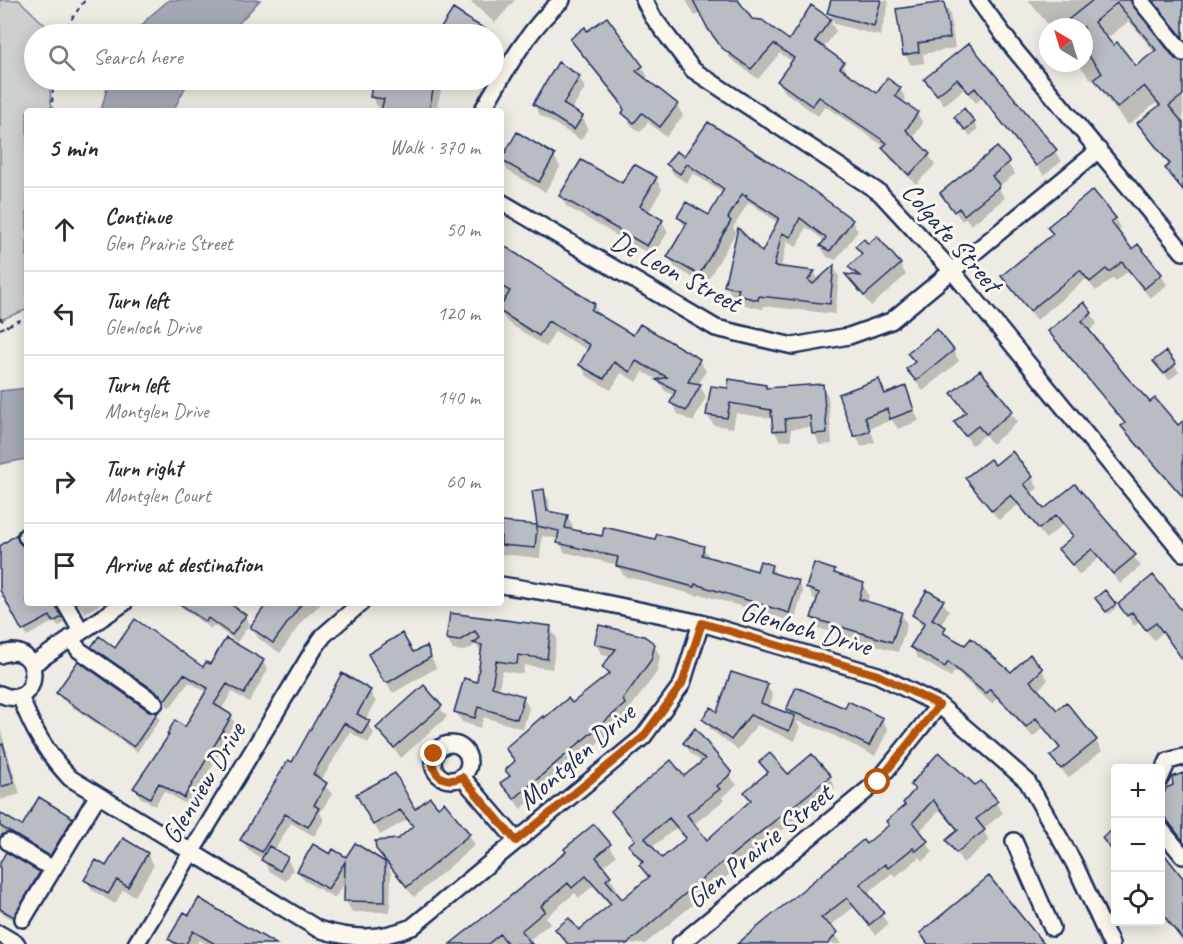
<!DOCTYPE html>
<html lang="en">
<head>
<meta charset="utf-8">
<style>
	:root { --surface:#fff; --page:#f2f2f3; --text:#2b2b33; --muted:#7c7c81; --line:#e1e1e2 }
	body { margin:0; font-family:Caveat,sans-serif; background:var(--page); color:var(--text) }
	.controls { position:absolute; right:18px; bottom:18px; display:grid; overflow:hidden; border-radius:6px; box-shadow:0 3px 15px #0003 }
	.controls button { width:54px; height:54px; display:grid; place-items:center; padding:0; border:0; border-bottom:2px solid var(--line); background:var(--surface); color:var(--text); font:30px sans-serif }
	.compass { position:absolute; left:1039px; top:18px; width:54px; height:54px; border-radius:50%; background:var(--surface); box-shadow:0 3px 15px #0003; rotate:322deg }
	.stop { position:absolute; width:18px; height:18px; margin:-14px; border:4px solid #b45309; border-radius:50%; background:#fff }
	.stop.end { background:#b45309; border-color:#fff; box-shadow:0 2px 6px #0008 }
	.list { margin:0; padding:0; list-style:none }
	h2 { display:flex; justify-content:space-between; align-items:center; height:78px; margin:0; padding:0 24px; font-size:26px }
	h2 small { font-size:20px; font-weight:400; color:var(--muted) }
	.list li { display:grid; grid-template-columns:39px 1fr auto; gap:18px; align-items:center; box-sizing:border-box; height:84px; padding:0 24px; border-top:2px solid var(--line) }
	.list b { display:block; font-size:22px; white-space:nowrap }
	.list p { margin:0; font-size:20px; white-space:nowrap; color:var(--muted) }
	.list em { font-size:20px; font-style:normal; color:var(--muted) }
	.icon { flex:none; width:33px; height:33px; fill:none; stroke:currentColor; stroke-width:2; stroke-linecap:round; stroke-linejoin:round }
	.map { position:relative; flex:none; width:1183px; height:944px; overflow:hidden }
	.search { position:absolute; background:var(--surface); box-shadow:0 3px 15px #0003; left:24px; top:24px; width:480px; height:66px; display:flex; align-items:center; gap:15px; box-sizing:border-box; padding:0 21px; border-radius:33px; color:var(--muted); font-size:22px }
	.panel { position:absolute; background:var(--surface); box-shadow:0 3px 15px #0003; left:24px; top:108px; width:480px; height:498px; border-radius:6px }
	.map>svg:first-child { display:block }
	.green { fill:#cecfcf; stroke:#747f96; stroke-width:1.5 }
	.water { fill:#a3a8b4; stroke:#6d7892; stroke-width:1.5 }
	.shadow { fill:#0003; fill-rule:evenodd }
	.building { fill:#b9bcc3; stroke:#1b2f5e; stroke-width:1.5; fill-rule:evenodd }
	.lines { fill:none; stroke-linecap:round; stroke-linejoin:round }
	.minor-casing { stroke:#1b2f5e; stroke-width:20 }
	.path { stroke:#1b2f5e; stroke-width:2; stroke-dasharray:4.5 4.5; stroke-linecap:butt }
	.minor { stroke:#fbf7ec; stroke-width:15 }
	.route { stroke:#b45309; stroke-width:8 }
	.labels { text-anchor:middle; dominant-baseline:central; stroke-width:6; stroke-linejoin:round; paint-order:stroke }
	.street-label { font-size:28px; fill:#1b2f5e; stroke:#fbf7ec }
</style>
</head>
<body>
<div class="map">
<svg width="1183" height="944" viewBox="0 0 1183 944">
	<rect width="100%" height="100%" fill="#eeebe4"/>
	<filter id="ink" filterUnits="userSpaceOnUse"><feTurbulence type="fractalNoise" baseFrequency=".0167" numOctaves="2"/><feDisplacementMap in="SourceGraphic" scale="12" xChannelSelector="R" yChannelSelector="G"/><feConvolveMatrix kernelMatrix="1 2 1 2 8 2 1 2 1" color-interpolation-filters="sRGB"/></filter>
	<g filter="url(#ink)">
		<path class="green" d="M 0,0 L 19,0 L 45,25 L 45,34 L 34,34 L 34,80 L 49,80 L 52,111 L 27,111 L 27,306 L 26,310 L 0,320 Z"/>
		<path class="water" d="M 169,0 L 260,0 L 229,34 L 135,34 L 149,17 Z
			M 109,80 L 189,80 L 173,111 L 101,111 Z
			M 27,388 L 27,459 L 0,464 L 0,391 Z"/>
		<path class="shadow" d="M 469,0 L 515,0 L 495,23 Z
			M 686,0 L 734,0 L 751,20 L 789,42 L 812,8 L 834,23 L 831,23 L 836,31 L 823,49 L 843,63 L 848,75 L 877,95 L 888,80 L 900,89 L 906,99 L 903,103 L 917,113 L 923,123 L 913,138 L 929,155 L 935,165 L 916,184 L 890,159 L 885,147 L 825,106 L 818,116 L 785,92 L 779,81 L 793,62 L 780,53 L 758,79 L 730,58 L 702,13 L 695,16 Z
			M 832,0 L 887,0 L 889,3 L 880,36 L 835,24 L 829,13 Z
			M 1028,0 L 1118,0 L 1098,16 L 1098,20 L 1123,0 L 1183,0 L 1183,41 L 1160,12 L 1150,8 L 1144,11 L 1141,19 L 1175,61 L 1183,64 L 1183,193 L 1167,168 L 1169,166 L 1139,124 L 1159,107 L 1156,103 L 1128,125 L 1106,98 L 1094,77 L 1091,80 L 1078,63 L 1084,63 L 1084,27 L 1050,27 ZM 1129,21 L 1155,53 L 1136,68 L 1106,39 Z
			M 944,3 L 950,14 L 955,48 L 923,54 L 924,63 L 911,65 L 905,54 Z
			M 453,11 L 486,31 L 488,34 L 439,34 Z
			M 606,19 L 642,67 L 648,77 L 645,80 L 677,105 L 683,116 L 666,137 L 648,122 L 640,132 L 630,124 L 625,111 L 572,39 L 587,33 Z
			M 968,45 L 1062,161 L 1044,175 L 982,98 L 976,103 L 964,89 L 944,105 L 926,79 Z
			M 579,77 L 585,88 L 571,111 L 582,117 L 588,128 L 581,140 L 540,115 L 534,104 Z
			M 375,80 L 438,80 L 442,86 L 436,111 L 383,111 L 383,108 L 378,107 L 371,96 Z
			M 458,80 L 469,80 L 466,84 Z
			M 974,122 L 978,129 L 970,136 L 960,124 Z
			M 997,149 L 1015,174 L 998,187 L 1005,198 L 971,225 L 966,218 L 962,221 L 942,193 Z
			M 676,153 L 852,221 L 858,231 L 836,260 L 827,257 L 821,246 L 825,241 L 806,227 L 797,247 L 787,242 L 781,268 L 814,272 L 819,281 L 834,267 L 839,277 L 835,314 L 764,306 L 763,309 L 745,305 L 741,298 L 732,296 L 726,285 L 763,255 L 778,223 L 752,204 L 748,203 L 733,228 L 736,232 L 705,285 L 675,267 L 669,257 L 685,227 L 679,217 L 710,217 L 724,194 L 693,173 L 687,183 L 674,175 L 668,164 Z
			M 554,156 L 560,167 L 545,192 L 508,171 L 502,160 Z
			M 634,166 L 656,179 L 662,189 L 648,213 L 662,221 L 668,232 L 653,256 L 567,207 L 561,196 L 623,185 Z
			M 1115,219 L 1121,229 L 1117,232 L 1132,251 L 1161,275 L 1167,285 L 1150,298 L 1128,271 L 1116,281 L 1113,278 L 1096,291 L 1086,279 L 1037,320 L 1003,276 Z
			M 501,246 L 594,305 L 600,317 L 634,337 L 699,360 L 706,371 L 699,384 L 706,397 L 693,422 L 678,414 L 671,403 L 675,396 L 665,391 L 658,380 L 643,372 L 637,382 L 621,373 L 611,390 L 587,376 L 581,365 L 589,351 L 555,331 L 546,347 L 507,322 L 501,313 L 503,305 L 501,304 Z
			M 868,246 L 900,264 L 906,275 L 871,306 L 848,276 L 855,277 L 850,268 L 863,256 L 857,247 Z
			M 1091,313 L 1097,324 L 1089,331 L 1150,404 L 1177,428 L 1183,422 L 1183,498 L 1129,437 L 1123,427 L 1126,425 L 1050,332 Z
			M 953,350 L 959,361 L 923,391 L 908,370 L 915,364 L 909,354 Z
			M 1165,353 L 1179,372 L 1169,380 L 1155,361 Z
			M 979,372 L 1018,422 L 992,444 L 985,435 L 972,445 L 956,422 L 966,414 L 953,394 Z
			M 879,381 L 886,395 L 905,388 L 919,421 L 898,429 L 892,420 L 870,428 L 875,442 L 861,447 L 840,395 Z
			M 822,385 L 828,396 L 832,444 L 819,445 L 813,427 L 791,429 L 791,440 L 781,441 L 774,431 L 774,419 L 736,413 L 733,428 L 714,425 L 707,415 L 729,390 Z
			M 995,467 L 1032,478 L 1038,488 L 1031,494 L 1044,511 L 1075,486 L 1141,566 L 1120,584 L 1099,558 L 1079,575 L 1060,549 L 1074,538 L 1063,524 L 1046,539 L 1018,505 L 999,520 L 973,489 L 967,479 Z
			M 543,491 L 549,500 L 550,513 L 567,516 L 573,526 L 572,531 L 603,537 L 657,541 L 703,547 L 709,557 L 758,573 L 771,566 L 777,576 L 798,582 L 803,592 L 794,622 L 700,594 L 699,596 L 624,576 L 618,565 L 564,552 L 559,539 L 542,536 L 540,558 L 501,554 L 501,524 L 538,527 L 533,492 Z
			M 16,536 L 27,555 L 27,603 L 62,603 L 58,610 L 64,623 L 58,627 L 55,621 L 27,636 L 0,586 L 0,548 Z
			M 834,571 L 837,576 L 863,585 L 869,595 L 867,603 L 901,614 L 907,624 L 898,652 L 818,628 L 812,618 L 818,600 L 814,599 L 807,588 ZM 860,590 L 863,590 L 858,606 Z
			M 1153,577 L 1183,612 L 1183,660 L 1163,632 L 1154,640 L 1139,622 L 1134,626 L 1120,605 Z
			M 942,601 L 949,611 L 940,626 L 951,639 L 1011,674 L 1042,670 L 1048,680 L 1037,691 L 1057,712 L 1096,741 L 1102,751 L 1068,778 L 1052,756 L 1060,750 L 1043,728 L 1033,737 L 997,698 L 992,704 L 955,671 L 951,677 L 918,658 L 912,647 L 923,628 L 914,615 Z
			M 1099,601 L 1115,605 L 1117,607 L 1109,614 Z
			M 77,603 L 102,603 L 85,613 Z
			M 176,603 L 228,603 L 245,616 L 250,624 L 237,642 L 213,625 L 211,629 Z
			M 269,603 L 322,603 L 302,621 L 280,653 L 258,638 L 252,627 Z
			M 451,615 L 550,628 L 557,638 L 552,669 L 524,665 L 523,674 L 502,671 L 499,690 L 523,697 L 529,708 L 523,729 L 484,717 L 480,728 L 462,722 L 456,712 L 478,684 L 482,654 L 476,645 L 465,651 L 453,650 L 447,639 Z
			M 227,640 L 263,662 L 268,670 L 249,702 L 232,692 L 221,710 L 231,716 L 236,725 L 189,806 L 164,791 L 155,806 L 140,797 L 135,788 L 186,729 L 208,693 L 189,682 L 170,708 L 98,655 L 93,647 L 204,669 L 211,666 Z
			M 596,644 L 654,645 L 660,656 L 657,672 L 628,711 L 630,715 L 521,809 L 502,784 L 511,777 L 516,763 L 506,748 L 544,720 L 572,705 L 609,676 L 604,667 L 612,657 L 602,655 Z
			M 427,648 L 436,668 L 395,692 L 392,692 L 370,654 L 412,654 Z
			M 342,675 L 370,692 L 376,702 L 365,720 L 374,733 L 368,743 L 350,732 L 321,781 L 332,794 L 320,813 L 324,820 L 314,836 L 291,823 L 274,851 L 287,859 L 293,869 L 286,881 L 269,871 L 263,859 L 248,850 L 242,840 L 292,764 Z
			M 767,686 L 773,696 L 769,708 L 792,717 L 788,710 L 846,709 L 882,720 L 888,730 L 875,756 L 825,731 L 796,721 L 800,728 L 795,741 L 757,725 L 738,750 L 710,729 L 704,719 L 718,715 Z
			M 424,688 L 447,717 L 401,758 L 378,728 Z
			M 58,693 L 157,713 L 160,719 L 137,752 L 61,699 Z
			M 0,728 L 20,794 L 0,800 Z
			M 695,731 L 737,785 L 722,797 L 724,800 L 693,825 L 707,842 L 752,801 L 746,792 L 769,774 L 761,762 L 788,776 L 829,776 L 835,787 L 645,944 L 564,944 L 566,943 L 557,929 L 579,932 L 611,906 L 593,886 L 579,898 L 575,893 L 546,917 L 550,923 L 528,941 L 529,944 L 454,944 L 568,852 L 594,826 L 616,856 L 602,867 L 616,887 L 613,890 L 622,901 L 650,879 L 630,845 L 635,841 L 613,812 L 684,778 L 703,763 L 691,754 L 685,743 ZM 676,828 L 686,840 L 661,860 L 651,848 Z
			M 1183,774 L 1183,844 L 1172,831 L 1160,809 L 1167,789 L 1175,786 Z
			M 981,783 L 1003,813 L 983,829 L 989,841 L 963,863 L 948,840 L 958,831 L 940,810 L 919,832 L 933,852 L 923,861 L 920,857 L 895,877 L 892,873 L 866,894 L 888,924 L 876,935 L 854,907 L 829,927 L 842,944 L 739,944 L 890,826 L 915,791 L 911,785 L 975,787 Z
			M 358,795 L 415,811 L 469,835 L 475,845 L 414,897 L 388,865 L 391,874 L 390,912 L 352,912 L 346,901 L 346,880 L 335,898 L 305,881 L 298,871 L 330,856 L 347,859 L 355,845 L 386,863 L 377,849 L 398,840 L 413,828 L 407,820 L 380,835 Z
			M 0,810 L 7,819 L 22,828 L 72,819 L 78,830 L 56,866 L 3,834 L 0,839 Z
			M 124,840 L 147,854 L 154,865 L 135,896 L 123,890 L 115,904 L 92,890 L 86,880 L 107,868 Z
			M 1160,852 L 1183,881 L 1183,942 L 1160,914 Z
			M 0,866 L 39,874 L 42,879 L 17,922 L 0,912 Z
			M 190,917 L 273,944 L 206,944 L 199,940 L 197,944 L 173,944 L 170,939 Z"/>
		<path class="building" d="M 693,0 L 738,0 L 752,19 L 762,20 L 789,40 L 811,5 L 831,19 L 815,41 L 844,62 L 840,68 L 877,93 L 887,78 L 901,88 L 895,96 L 918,112 L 906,130 L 930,154 L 909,175 L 882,148 L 887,143 L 819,97 L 812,106 L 777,81 L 794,58 L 774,44 L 751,69 L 722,48 L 708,29 Z
			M 831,0 L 881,0 L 874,26 L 827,13 Z
			M 1093,0 L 1130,0 L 1175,59 L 1183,63 L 1183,95 L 1169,106 L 1183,123 L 1183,190 L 1165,168 L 1170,164 L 1137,123 L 1160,105 L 1144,86 L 1117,108 L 1094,79 L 1102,73 L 1084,50 L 1084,27 L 1059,27 ZM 1117,3 L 1156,50 L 1136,66 L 1117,42 L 1113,45 L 1094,22 Z
			M 1156,0 L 1183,0 L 1183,38 L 1154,2 Z
			M 944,2 L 950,38 L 918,43 L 919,52 L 903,55 L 896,9 Z
			M 453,9 L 473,22 L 494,34 L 437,34 Z
			M 607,17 L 643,66 L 636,71 L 678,104 L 660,127 L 642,113 L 634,123 L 622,113 L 624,110 L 619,100 L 570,39 L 585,27 L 587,31 Z
			M 969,43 L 1057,150 L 1036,166 L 975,88 L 969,93 L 957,79 L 937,95 L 924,79 Z
			M 558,62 L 580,76 L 563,104 L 583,116 L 574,130 L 533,104 Z
			M 373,80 L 435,80 L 429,111 L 381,111 L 384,99 L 370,97 Z
			M 964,108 L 975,122 L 965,130 L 954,117 Z
			M 708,122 L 803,183 L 853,220 L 830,251 L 820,246 L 826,238 L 800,218 L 791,237 L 782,233 L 774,266 L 815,271 L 808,280 L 813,284 L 834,265 L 830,304 L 759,296 L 758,300 L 737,295 L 739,289 L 724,286 L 738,228 L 762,252 L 779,218 L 746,197 L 747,194 L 745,196 L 742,194 L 728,218 L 731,221 L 699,275 L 667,257 L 687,223 L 677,217 L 686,202 L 709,215 L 724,189 L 687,164 L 680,174 L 666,164 L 676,151 L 684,156 Z
			M 517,132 L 555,155 L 539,182 L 501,160 Z
			M 997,147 L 1010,162 L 992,176 L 1000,186 L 964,215 L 959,208 L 954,212 L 940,193 Z
			M 581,160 L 622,183 L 634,164 L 657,177 L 640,206 L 663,220 L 647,246 L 559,196 Z
			M 1093,190 L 1116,218 L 1111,222 L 1132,249 L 1138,244 L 1162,274 L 1144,289 L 1122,262 L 1109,272 L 1106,269 L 1090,282 L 1080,270 L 1030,311 L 1001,276 L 1053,234 L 1047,227 Z
			M 877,236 L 901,264 L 864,296 L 845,274 L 860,276 L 848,267 L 862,254 L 855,246 L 864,239 L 868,244 Z
			M 501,244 L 595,304 L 591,310 L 633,335 L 640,324 L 700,359 L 688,382 L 701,384 L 686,411 L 670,403 L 676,390 L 656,380 L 667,377 L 636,361 L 630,372 L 614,362 L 604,379 L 579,365 L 590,345 L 548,321 L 539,336 L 501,312 L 501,306 L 510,291 L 501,286 Z
			M 1084,302 L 1092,313 L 1082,321 L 1125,375 L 1150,402 L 1155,398 L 1178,425 L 1183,421 L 1183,497 L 1121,426 L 1125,423 L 1048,331 Z
			M 937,329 L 954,350 L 916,381 L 906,369 L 915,362 L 907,353 Z
			M 1166,351 L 1176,364 L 1164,374 L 1153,361 Z
			M 980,370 L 1013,411 L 985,434 L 978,426 L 965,436 L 954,422 L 966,412 L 951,393 Z
			M 729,379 L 766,385 L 766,388 L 823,384 L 827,433 L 812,434 L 810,416 L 785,419 L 786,430 L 773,431 L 771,410 L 730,403 L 727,418 L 706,415 L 711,386 L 728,388 Z
			M 879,379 L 885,394 L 906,386 L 914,410 L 890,419 L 887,409 L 865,417 L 870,431 L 854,437 L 838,394 Z
			M 1012,451 L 1033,477 L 1024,484 L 1044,509 L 1075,484 L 1136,555 L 1113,574 L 1092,549 L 1072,565 L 1058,549 L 1073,536 L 1056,515 L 1039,529 L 1011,495 L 992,511 L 965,478 L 990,459 L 995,465 Z
			M 544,489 L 547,511 L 568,515 L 565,528 L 602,536 L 604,527 L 655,539 L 657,534 L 704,546 L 702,555 L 757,571 L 760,561 L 772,565 L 770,572 L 799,581 L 789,613 L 695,584 L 694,587 L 616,566 L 618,557 L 557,543 L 559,531 L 537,526 L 535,548 L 501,545 L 501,522 L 537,525 L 532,491 Z
			M 17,534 L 19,542 L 27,551 L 27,603 L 55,603 L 62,617 L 53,622 L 50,616 L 22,631 L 0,590 L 0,546 Z
			M 814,563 L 835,570 L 834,573 L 864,583 L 859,599 L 902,612 L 892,642 L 811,618 L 819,593 L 806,588 Z
			M 1153,575 L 1183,612 L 1183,660 L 1156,623 L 1146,630 L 1132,612 L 1127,616 L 1118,604 Z
			M 927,590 L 944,600 L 932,619 L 946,627 L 943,633 L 965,645 L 971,638 L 1011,672 L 1030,654 L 1043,669 L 1030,681 L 1057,710 L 1066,702 L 1097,740 L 1061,769 L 1050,756 L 1060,748 L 1036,718 L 1026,727 L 990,689 L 986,694 L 948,662 L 945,667 L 910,647 L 925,623 L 912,615 Z
			M 1105,590 L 1116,604 L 1106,612 L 1095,598 Z
			M 179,603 L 229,603 L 246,615 L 232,635 L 208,618 L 206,622 Z
			M 267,603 L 302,603 L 273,643 L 250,627 Z
			M 450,613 L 551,626 L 547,659 L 518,655 L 517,664 L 496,661 L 492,687 L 524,696 L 517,719 L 478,707 L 475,718 L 454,712 L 464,678 L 477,682 L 482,645 L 473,643 L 480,638 L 475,631 L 459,641 L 446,639 Z
			M 135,619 L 203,667 L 206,662 L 210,664 L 226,638 L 264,660 L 244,694 L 227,684 L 214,704 L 232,715 L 184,798 L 159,783 L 150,798 L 133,788 L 169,735 L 167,734 L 175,720 L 185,727 L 208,688 L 184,674 L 164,701 L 161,695 L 91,647 L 99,636 L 115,648 Z
			M 599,625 L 644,636 L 655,644 L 651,660 L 623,699 L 625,704 L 514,799 L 500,783 L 510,776 L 505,770 L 515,761 L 505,748 L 543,716 L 544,718 L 568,698 L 572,703 L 610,673 L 602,667 L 616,649 L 594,644 Z
			M 402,633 L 413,652 L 427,646 L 431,657 L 389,682 L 384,682 L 368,654 Z
			M 78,661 L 149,711 L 158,712 L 134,747 L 56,693 Z
			M 731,672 L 768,684 L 761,703 L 795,716 L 789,731 L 750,715 L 731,740 L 702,719 L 711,707 L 717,712 Z
			M 342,673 L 371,690 L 357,714 L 370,721 L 362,734 L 344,723 L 313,774 L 327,783 L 314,805 L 319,808 L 308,827 L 285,814 L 262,852 L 240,840 L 288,760 L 292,762 Z
			M 424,685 L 442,706 L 394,748 L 376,728 Z
			M 796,687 L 845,708 L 848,701 L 883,718 L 869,746 L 818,721 L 786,710 Z
			M 695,728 L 732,773 L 717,786 L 720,789 L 687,815 L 707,840 L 751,800 L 744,792 L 768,772 L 759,762 L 770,753 L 788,774 L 812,754 L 831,776 L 708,874 L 627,944 L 568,944 L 555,929 L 569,918 L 579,930 L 611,904 L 586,876 L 572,888 L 568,883 L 541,906 L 545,911 L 521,931 L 532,944 L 508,944 L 500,934 L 488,944 L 450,944 L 566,852 L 564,849 L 594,824 L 611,844 L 596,857 L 611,876 L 606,880 L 622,899 L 649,877 L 639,865 L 643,862 L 628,845 L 635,840 L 611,811 L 671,760 L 684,776 L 705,759 L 683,743 ZM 669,818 L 686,838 L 662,858 L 645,838 Z
			M 3,744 L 14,783 L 0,787 L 0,745 Z
			M 939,752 L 975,785 L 981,781 L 998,801 L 976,819 L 985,830 L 956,853 L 946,840 L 958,830 L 933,800 L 913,822 L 928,841 L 916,851 L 913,848 L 888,868 L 885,864 L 860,884 L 884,913 L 869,925 L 847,898 L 821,918 L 838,932 L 828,944 L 737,944 L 863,840 L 866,844 L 889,825 L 886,821 L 905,805 L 903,803 L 915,789 L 910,785 Z
			M 395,773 L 415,809 L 430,797 L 438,807 L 444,802 L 470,834 L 407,887 L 376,849 L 375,841 L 398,839 L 413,826 L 400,810 L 373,825 L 356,794 Z
			M 1183,773 L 1183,841 L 1161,812 L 1161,802 L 1166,788 L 1173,785 L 1172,777 Z
			M 39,797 L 73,818 L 50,856 L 0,826 L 0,813 L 22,826 Z
			M 1116,827 L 1116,855 L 1102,838 Z
			M 123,838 L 148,853 L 128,887 L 117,880 L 108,894 L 84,880 L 96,860 L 106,866 Z
			M 355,843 L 385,862 L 385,902 L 344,901 L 345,862 L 328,889 L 297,871 L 313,844 L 330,854 L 333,849 L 346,857 Z
			M 269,846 L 288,857 L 280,871 L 261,860 Z
			M 1161,850 L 1183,878 L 1183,940 L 1161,912 Z
			M 6,852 L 40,872 L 14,917 L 0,909 L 0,863 Z
			M 989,876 L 1044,944 L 928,944 L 920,933 Z
			M 199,898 L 238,922 L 276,944 L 215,944 L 193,931 L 186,944 L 177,944 L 168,939 L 184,912 L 189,915 Z"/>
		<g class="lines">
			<g class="minor-casing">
				<path id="minor" d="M 644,0 L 653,17 L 693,70 L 880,193 L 953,272 L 1183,553
					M 978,0 L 1014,49 L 1183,252
					M 1140,0 L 1183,53
					M 482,111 C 505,72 527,30 562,0
					M 501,202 L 716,328 L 793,346 L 849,336 L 891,321 L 1099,150
					M 26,536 L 27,537
					M 501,585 L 576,597 L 701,623 L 878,675 L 939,705 L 1027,781 L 1074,863 L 1111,944
					M 65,603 L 81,631
					M 70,638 L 79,650 L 155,703
					M 0,655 C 46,637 42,714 0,694
					M 32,665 L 124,603
					M 20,696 C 32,728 46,753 70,778 L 318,929 C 353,940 379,940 412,927 L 643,737 L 682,684 L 701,623
					M433 762a18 18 0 1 1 36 0a18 18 0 1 1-36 0Z
					M 462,777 L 517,841
					M 1160,779 L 1168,761 L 1183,757
					M 1160,828 L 1183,856
					M 1014,841 L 1052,928
					M 8,842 L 53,869
					M 23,919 L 98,795
					M 0,934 L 17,944
					M 136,944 L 314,649 L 324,635 L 361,603
					M 680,944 L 877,782 L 939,705"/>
			</g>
			<path class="path" d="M 61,34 L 85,0
				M 52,111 L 53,80
				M 0,318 L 8,327
				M 0,329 L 27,317"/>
			<use href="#minor" class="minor"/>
		</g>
	</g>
	<g class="lines" filter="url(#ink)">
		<path class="route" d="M 434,754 C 428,773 445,786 462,777 L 516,841 L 643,737 L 682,684 L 702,623 L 878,675 L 939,705 L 878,782"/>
	</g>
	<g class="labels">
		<g class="street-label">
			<text transform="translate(952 237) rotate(49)">Colgate Street</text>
			<text transform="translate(676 271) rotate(28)">De Leon Street</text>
			<text transform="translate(806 628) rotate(16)">Glenloch Drive</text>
			<text transform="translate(576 756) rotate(-41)">Montglen Drive</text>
			<text transform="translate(203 783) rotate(-59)">Glenview Drive</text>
			<text transform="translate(759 846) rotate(-39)">Glen Prairie Street</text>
		</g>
	</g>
</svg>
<div class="controls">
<button>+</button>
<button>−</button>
<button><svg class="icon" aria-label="locate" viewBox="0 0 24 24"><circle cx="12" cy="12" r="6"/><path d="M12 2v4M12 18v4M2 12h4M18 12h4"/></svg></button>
</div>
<svg class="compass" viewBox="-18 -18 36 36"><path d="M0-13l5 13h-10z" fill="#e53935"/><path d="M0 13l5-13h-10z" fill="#7c7c81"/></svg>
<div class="stop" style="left:878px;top:782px"></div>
<div class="stop end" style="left:434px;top:754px"></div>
<div class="search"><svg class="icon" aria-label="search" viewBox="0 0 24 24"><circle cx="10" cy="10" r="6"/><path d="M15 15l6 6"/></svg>Search here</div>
<section class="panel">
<h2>5 min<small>Walk · 370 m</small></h2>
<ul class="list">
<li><svg class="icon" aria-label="ahead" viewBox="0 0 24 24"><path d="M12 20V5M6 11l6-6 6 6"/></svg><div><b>Continue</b><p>Glen Prairie Street</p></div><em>50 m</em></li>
<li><svg class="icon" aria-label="left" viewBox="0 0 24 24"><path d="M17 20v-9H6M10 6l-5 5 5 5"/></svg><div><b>Turn left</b><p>Glenloch Drive</p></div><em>120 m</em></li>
<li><svg class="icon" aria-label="left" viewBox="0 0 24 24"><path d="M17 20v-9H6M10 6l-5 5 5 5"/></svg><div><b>Turn left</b><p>Montglen Drive</p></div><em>140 m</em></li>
<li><svg class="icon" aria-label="right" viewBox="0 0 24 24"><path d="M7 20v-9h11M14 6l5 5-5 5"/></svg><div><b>Turn right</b><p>Montglen Court</p></div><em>60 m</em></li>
<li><svg class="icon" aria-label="arrive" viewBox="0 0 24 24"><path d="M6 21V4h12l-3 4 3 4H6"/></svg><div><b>Arrive at destination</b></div></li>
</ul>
</section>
</div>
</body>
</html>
